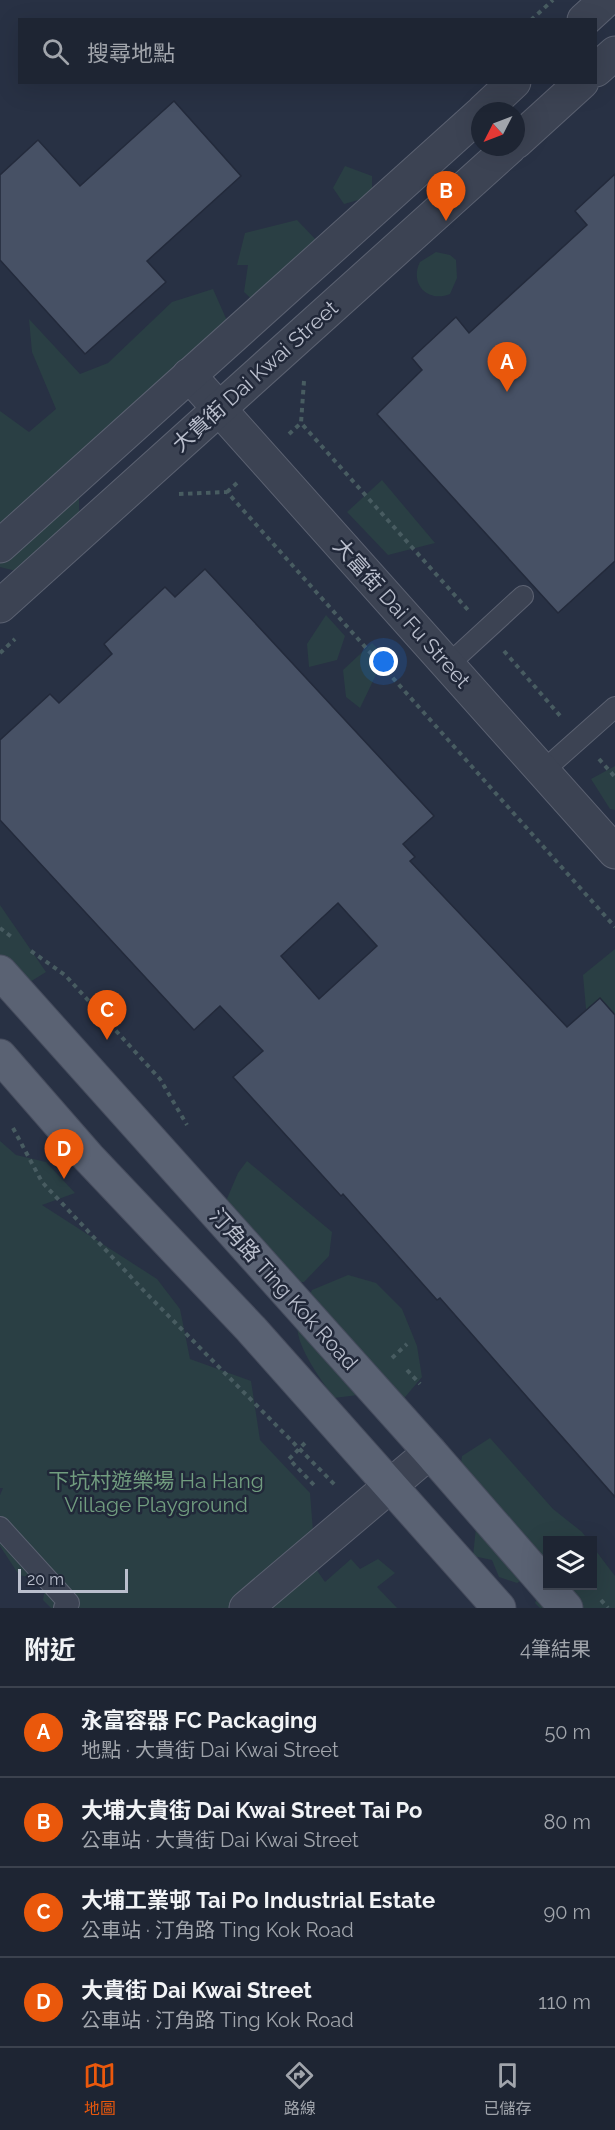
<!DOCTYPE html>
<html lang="zh-TW">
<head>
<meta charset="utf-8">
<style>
	:root { --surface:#1e2533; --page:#262d3b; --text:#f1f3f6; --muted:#a1a5ac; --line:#3c424e; --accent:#ea580c }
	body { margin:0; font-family:Raleway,"Noto Sans TC",sans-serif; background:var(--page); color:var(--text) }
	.controls { position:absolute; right:18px; bottom:18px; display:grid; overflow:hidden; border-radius:0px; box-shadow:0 6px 24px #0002 }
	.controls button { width:54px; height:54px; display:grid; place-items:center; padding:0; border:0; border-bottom:2px solid var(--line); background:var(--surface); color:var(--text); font:30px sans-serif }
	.compass { position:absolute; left:471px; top:102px; width:54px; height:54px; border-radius:50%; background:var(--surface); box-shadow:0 6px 24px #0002; rotate:228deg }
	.scale { position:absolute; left:18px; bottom:15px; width:110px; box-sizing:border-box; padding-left:6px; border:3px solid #babfcd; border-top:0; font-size:16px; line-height:21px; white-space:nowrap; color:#babfcd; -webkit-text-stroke:4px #212839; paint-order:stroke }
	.you { position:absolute; left:384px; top:662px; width:21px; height:21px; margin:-15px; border:4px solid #fff; border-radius:50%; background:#1a73e8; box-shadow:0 0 0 9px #1a73e833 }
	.badge { display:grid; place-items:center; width:39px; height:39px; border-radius:50%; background:var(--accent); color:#fff; font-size:20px; font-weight:700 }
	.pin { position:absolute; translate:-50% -50px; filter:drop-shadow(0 2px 3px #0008) }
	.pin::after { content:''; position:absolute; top:32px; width:21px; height:18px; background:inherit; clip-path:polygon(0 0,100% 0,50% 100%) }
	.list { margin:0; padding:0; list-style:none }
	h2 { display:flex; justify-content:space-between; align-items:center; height:78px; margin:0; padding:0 24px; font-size:26px }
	h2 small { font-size:20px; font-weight:400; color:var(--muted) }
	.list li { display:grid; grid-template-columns:39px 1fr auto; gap:18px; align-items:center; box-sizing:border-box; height:90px; padding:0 24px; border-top:2px solid var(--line) }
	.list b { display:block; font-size:22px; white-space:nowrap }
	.list p { margin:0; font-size:20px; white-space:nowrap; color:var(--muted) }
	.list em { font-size:20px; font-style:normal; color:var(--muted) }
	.icon { flex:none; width:33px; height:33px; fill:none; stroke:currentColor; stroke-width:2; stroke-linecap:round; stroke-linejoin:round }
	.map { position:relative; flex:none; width:615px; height:1608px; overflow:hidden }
	.search { position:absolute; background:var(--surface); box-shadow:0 6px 24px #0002; left:18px; right:18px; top:18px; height:66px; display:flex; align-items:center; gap:15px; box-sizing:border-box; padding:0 21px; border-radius:0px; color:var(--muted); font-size:22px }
	.sheet { height:438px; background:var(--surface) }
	nav { display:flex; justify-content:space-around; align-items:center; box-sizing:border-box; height:84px; border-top:2px solid var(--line); background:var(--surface); font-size:16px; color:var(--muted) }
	nav a { display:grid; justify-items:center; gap:3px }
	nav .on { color:var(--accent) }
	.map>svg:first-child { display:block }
	.green { fill:#2a3f44 }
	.building { fill:#475165; stroke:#232a3b; stroke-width:1.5; fill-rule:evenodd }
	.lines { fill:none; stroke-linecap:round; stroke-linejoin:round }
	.service-casing { stroke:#5b6171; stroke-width:22 }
	.minor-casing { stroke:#5b6171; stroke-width:35 }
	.tertiary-casing { stroke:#5b6171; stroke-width:35 }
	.primary-casing { stroke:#464c5d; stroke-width:35 }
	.path { stroke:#485c61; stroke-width:4; stroke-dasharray:4.5 4.5; stroke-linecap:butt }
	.service { stroke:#3c4353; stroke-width:20 }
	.minor { stroke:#3c4353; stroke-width:33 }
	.tertiary { stroke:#3c4353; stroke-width:33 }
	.primary { stroke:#5a6273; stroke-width:33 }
	.labels { text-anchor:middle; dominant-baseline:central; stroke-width:5; stroke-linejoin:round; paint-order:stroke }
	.street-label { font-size:21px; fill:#babfcd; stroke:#212839 }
	.park-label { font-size:21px; fill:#719d7f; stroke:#212839 }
</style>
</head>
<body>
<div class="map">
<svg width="615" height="1608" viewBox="0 0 615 1608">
	<rect width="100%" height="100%" fill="#283144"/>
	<path class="green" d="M 345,166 L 372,176 L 372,196 L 344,204 L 333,188 Z
		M 297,220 L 320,244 L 261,308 L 244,292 L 248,265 L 237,265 L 245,233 Z
		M 436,252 L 450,255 L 456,260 L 457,278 L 450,294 C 428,303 409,284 420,262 Z
		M 213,289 L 232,332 L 79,493 L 79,516 L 20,572 L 0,567 L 0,411 L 29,432 L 56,409 L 32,352 L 29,319 L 80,374 L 108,363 L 172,302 Z
		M 382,480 L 435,543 L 388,555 L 347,512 Z
		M 326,615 L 345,636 L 337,660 L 309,667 L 307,644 Z
		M 372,643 L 385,656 L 360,708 L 346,697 L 343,670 Z
		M 615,766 L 615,810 L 610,809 L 591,779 Z
		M 0,905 L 46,972 L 4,998 L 0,997 Z
		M 615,949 L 615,1053 L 588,1031 L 583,975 Z
		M 0,1141 L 16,1155 L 46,1162 L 75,1193 L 42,1205 L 157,1279 L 180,1309 L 190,1359 L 251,1381 L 260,1440 L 310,1493 L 316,1569 L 325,1582 L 351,1559 L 360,1569 L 378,1559 L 395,1573 L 377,1587 L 397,1608 L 51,1608 L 43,1600 L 47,1576 L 41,1580 L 19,1575 L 0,1546 L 0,1495 L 3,1488 L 0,1488 Z
		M 247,1161 L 332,1232 L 329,1256 L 304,1282 L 289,1282 L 223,1208 L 238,1173 Z
		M 348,1275 L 376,1283 L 402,1309 L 417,1346 L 422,1377 L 400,1403 L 366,1394 L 334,1398 C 322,1381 292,1342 298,1320 C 300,1310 308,1299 312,1290 Z
		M 490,1438 L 553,1509 L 582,1532 L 588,1540 L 548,1540 L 548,1586 L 592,1586 L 593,1547 L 615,1576 L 615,1608 L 540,1608 L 535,1603 L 540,1590 L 529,1576 L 517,1583 L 499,1577 L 492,1560 L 473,1556 L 477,1518 L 457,1497 L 462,1456 Z"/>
	<path class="building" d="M 174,101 L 241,176 L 147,261 L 166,282 L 85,354 L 0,260 L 0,175 L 38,140 L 80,186 Z
		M 615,174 L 615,561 L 558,613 L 377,414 L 422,370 L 412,358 L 456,317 L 469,333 L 587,225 L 575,211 Z
		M 205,569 L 434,816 L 403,844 L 415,857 L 410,861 L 567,1027 L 600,998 L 615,1015 L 615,1497 L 440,1298 L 437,1300 L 343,1194 L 341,1196 L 233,1077 L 263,1051 L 220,1006 L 194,1030 L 0,820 L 0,740 L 50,694 L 59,703 L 112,654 L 104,644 L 165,587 L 175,597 ZM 338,903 L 377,946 L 319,999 L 281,956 Z"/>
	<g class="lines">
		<g class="service-casing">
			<path id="service" d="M 449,664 L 523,596
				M 543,771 L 615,707
				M 0,1527 L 69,1603 L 64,1608"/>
		</g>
		<g class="minor-casing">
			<path id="minor" d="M 189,375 L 615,852
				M 246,1608 L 430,1452"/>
		</g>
		<g class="tertiary-casing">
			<path id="tertiary" d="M 584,20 L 606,0
				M 596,70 L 615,53
				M 483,111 L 514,82
				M 516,142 L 582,82
				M 0,546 L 480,114
				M 0,606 L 510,147"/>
		</g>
		<g class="primary-casing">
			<path id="primary" d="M 0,972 L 430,1452 L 566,1608
				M 0,1056 L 89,1158 L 251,1329 L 499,1608"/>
		</g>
		<path class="path" d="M 531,20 L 553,0
			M 304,381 L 301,423 L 468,610
			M 289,434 L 301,423
			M 227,492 L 238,482
			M 179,494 L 227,492 L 615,927
			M 504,651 L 562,718
			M 0,653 L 15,639
			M 599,759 L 615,777
			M 0,928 L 13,938
			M 31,951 L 65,975 L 160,1079 L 187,1125
			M 13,1128 L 42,1182 L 145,1292 L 337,1487
			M 392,1358 L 407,1344
			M 407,1370 L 420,1384
			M 305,1443 L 289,1459 L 314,1485
			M 601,1600 L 608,1608"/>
		<use href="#service" class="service"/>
		<use href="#minor" class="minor"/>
		<use href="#tertiary" class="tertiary"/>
		<use href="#primary" class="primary"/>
	</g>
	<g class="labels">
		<g class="street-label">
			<text transform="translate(255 376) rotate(-42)">大貴街 Dai Kwai Street</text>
			<text transform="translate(402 613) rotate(48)">大富街 Dai Fu Street</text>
			<text transform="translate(284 1289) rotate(48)">汀角路 Ting Kok Road</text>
		</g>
		<g class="park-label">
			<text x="156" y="1480">下坑村遊樂場 Ha Hang<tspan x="156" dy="24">Village Playground</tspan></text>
		</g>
	</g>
</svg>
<div class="controls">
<button><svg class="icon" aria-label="layers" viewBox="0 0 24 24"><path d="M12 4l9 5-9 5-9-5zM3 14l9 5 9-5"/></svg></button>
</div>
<svg class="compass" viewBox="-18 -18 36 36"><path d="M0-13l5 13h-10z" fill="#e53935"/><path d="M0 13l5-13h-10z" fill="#a1a5ac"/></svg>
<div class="scale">20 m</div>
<div class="you"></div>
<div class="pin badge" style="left:507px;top:392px">A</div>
<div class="pin badge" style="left:446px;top:221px">B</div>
<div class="pin badge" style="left:107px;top:1040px">C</div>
<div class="pin badge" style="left:64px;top:1179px">D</div>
<div class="search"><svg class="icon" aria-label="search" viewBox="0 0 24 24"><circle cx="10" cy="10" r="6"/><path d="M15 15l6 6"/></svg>搜尋地點</div>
</div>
<section class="sheet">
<h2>附近<small>4筆結果</small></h2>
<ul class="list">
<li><span class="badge">A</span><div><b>永富容器 FC Packaging</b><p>地點 · 大貴街 Dai Kwai Street</p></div><em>50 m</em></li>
<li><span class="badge">B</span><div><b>大埔大貴街 Dai Kwai Street Tai Po</b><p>公車站 · 大貴街 Dai Kwai Street</p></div><em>80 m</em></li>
<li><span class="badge">C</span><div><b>大埔工業邨 Tai Po Industrial Estate</b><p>公車站 · 汀角路 Ting Kok Road</p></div><em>90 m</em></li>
<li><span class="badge">D</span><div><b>大貴街 Dai Kwai Street</b><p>公車站 · 汀角路 Ting Kok Road</p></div><em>110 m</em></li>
</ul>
</section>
<nav>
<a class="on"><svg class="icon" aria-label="map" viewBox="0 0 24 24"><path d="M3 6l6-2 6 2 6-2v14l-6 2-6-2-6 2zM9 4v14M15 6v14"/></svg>地圖</a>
<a><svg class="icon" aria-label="directions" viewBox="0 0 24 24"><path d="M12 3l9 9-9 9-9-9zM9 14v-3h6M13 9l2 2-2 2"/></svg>路線</a>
<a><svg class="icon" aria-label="saved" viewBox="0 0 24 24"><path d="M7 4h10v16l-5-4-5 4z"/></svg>已儲存</a>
</nav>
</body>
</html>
